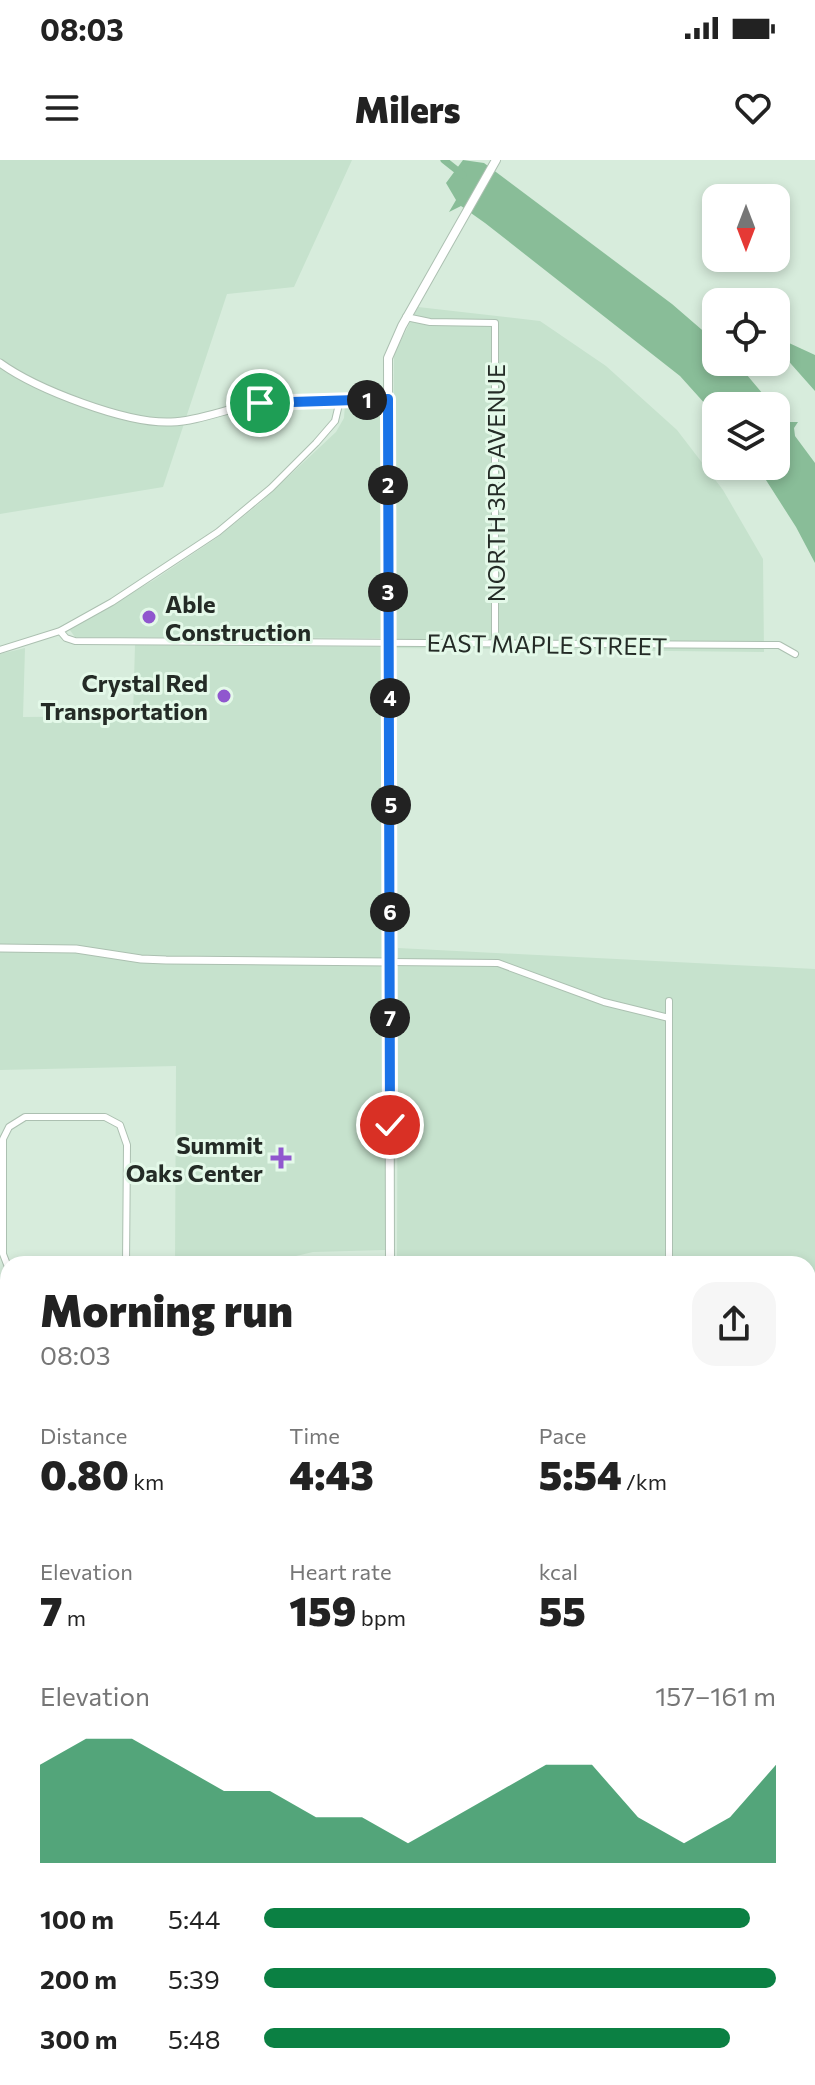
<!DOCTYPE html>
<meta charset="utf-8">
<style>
body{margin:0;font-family:Commissioner,sans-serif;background:#f6f6f6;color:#222;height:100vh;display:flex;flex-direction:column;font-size:30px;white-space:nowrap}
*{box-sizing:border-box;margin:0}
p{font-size:26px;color:#767676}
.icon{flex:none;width:44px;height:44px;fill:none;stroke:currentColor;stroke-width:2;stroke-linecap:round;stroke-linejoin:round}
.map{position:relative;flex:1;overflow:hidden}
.drawer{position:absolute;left:0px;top:1096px;width:816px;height:830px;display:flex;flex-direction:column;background:#fff;border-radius:24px 24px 0 0;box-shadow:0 4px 12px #0003}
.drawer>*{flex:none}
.needle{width:52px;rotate:180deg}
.tools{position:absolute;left:702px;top:24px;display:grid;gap:16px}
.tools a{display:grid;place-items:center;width:88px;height:88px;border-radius:16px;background:#fff;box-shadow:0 4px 12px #0003;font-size:40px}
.pin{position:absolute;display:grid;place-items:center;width:68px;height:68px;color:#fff;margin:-34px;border:4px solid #fff;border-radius:50%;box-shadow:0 2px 8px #0007}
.km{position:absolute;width:40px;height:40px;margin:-20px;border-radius:50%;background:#222;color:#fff;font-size:22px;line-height:40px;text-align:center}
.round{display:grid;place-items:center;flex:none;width:84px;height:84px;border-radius:24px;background:#f6f6f6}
.summary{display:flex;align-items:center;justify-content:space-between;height:136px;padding:0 40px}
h1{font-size:44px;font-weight:800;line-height:60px}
.figures{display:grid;grid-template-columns:repeat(3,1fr);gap:12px;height:136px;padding:8px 40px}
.figures div{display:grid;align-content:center}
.figures b{font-size:40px;font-weight:800}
.figures small{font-size:22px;font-weight:400}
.figures p{font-size:22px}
.chart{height:224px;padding:16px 40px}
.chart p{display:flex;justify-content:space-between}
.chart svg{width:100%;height:144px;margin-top:8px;fill:#0b8043;opacity:.7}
ul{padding:0 40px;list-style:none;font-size:26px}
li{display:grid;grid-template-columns:128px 96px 1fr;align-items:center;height:60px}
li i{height:20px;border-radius:10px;background:#0b8043}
.status{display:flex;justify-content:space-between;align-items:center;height:56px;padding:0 40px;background:#fff;direction:ltr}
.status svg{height:22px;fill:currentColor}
header{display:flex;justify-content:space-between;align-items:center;height:104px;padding:0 40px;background:#fff;font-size:36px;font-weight:800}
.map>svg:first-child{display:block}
.built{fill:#c6e2cd}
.green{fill:#abd1b5}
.water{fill:#89bd98}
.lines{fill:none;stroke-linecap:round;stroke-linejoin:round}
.canal{stroke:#89bd98;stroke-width:7}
.minor-casing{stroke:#acc0b1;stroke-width:8}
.tertiary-casing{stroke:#acc0b1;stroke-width:9}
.secondary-casing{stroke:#acc0b1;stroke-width:10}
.minor{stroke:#fff;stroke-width:6}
.tertiary{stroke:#fff;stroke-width:7}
.secondary{stroke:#fff;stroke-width:8}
.route-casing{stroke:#fff;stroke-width:16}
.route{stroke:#1a73e8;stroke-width:10}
.poi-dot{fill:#9057ce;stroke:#e4f9e9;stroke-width:3}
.labels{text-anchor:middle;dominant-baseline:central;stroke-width:6;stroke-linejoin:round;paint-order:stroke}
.street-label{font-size:24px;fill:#242b26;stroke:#e4f9e9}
.poi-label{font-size:24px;font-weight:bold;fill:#242b26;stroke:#e4f9e9;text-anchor:end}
</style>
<div class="status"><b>08:03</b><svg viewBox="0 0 49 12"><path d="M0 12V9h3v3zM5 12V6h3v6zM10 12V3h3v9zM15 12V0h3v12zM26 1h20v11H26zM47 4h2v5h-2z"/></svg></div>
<header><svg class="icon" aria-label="menu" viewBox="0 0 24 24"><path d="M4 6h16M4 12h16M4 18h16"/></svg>Milers<svg class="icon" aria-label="heart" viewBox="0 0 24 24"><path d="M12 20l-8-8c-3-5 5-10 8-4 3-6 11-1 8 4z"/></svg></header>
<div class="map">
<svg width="815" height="1925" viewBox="0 0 815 1925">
<rect width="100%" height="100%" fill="#d7ecdc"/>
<path class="built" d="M0,0H352L294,127L227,134L163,327L0,354Z
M418,147L540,161L606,206L677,270L723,330L763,399L764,492L393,488L394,194Z
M384,243L385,478L75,477L69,469L154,420L218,377L260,343L336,272L344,258L345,245Z
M135,485L385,487V1090L313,1092L279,1100L175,1104L176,906L0,910V494L25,488L23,557L133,556Z
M398,788L815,809V1925H396V1918H808V1104H397Z"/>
<path class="green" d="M0,1165H8V1341H0Z"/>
<path class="water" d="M463,0L484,3L672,144L716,182V202H736L773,246H716V256L680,216L485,63L461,46L449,52L456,40L446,23Z
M776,177L815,195V231L776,187Z
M776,250L789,262H798L794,268L795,276L815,303V403L796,367L757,306H776Z"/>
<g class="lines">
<path class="canal" d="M444,0L463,15"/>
<g class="minor-casing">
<path id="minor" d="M406,157L430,162L495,163V483
M60,471L66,478L75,481L779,485L795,494
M0,490L60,471L112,442L218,372L271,328L316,283L335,261L340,240
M390,802L498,803L604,842L669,858
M669,841V1104
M290,1104L313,1101H390
M8,1107L3,1094V979L9,967L25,957H105L120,965L127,985L126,1104
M95,1918V1925
M670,1918V1925
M237,1925V1918"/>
</g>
<g class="tertiary-casing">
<path id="tertiary" d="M0,203C36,229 126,264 171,262C201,261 230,247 260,243C302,238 345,240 388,239
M0,788L76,789L141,799L166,800L390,802
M0,1540H8"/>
</g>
<g class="secondary-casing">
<path id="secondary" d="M390,1104L388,198L402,166L496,0
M389,1918V1925"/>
</g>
<use href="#minor" class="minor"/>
<use href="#tertiary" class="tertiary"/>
<use href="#secondary" class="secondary"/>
</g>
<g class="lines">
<g class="route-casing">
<path id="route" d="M260,243L388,239L390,965"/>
</g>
<use href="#route" class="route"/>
</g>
<g class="poi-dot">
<circle cx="149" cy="457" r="8"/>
<circle cx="224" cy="536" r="8"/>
<path d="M277 986h8v8h8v8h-8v8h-8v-8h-8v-8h8z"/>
</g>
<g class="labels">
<g class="street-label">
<text transform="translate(495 323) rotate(-90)">NORTH 3RD AVENUE</text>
<text transform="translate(547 484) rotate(1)">EAST MAPLE STREET</text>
</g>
<g class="poi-label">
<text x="165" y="443" text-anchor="start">Able<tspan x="165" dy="28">Construction</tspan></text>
<text x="208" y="522">Crystal Red<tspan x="208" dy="28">Transportation</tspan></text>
<text x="263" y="984">Summit<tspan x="263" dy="28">Oaks Center</tspan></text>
</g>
</g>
</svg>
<div class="tools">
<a><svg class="needle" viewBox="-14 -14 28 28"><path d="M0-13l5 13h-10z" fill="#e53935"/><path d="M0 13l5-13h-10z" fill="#767676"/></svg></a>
<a><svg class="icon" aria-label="locate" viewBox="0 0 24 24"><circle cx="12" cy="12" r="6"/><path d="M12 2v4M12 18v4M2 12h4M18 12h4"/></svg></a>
<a><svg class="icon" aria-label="layers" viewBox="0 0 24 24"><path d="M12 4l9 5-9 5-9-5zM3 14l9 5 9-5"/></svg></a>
</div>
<div class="pin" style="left:260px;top:243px;background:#1e9e55"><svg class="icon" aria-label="arrive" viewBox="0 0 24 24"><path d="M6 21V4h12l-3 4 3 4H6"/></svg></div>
<div class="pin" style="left:390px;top:965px;background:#d93025"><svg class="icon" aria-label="check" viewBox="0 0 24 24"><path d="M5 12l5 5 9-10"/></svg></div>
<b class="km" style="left:367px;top:240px">1</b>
<b class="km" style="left:388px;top:325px">2</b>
<b class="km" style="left:388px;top:432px">3</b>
<b class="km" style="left:390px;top:538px">4</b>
<b class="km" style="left:391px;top:645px">5</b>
<b class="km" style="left:390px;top:752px">6</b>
<b class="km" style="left:390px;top:858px">7</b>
<section class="drawer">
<div class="summary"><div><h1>Morning run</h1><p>08:03</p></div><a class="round"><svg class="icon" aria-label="share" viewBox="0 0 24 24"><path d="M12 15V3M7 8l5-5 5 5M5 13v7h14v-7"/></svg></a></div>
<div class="figures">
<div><p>Distance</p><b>0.80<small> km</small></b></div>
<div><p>Time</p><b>4:43</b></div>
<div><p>Pace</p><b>5:54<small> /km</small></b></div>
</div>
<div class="figures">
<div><p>Elevation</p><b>7<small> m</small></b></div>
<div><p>Heart rate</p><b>159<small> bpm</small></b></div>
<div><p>kcal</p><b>55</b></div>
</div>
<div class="chart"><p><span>Elevation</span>157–161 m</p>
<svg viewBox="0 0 160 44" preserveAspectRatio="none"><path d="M0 44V14L10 6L20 6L30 14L40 22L50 22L60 30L70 30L80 38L90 30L100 22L110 14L120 14L130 30L140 38L150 30L160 14V44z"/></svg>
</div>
<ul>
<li><b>100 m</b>5:44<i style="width:95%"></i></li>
<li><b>200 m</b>5:39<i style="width:100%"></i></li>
<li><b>300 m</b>5:48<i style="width:91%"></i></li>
</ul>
</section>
</div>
